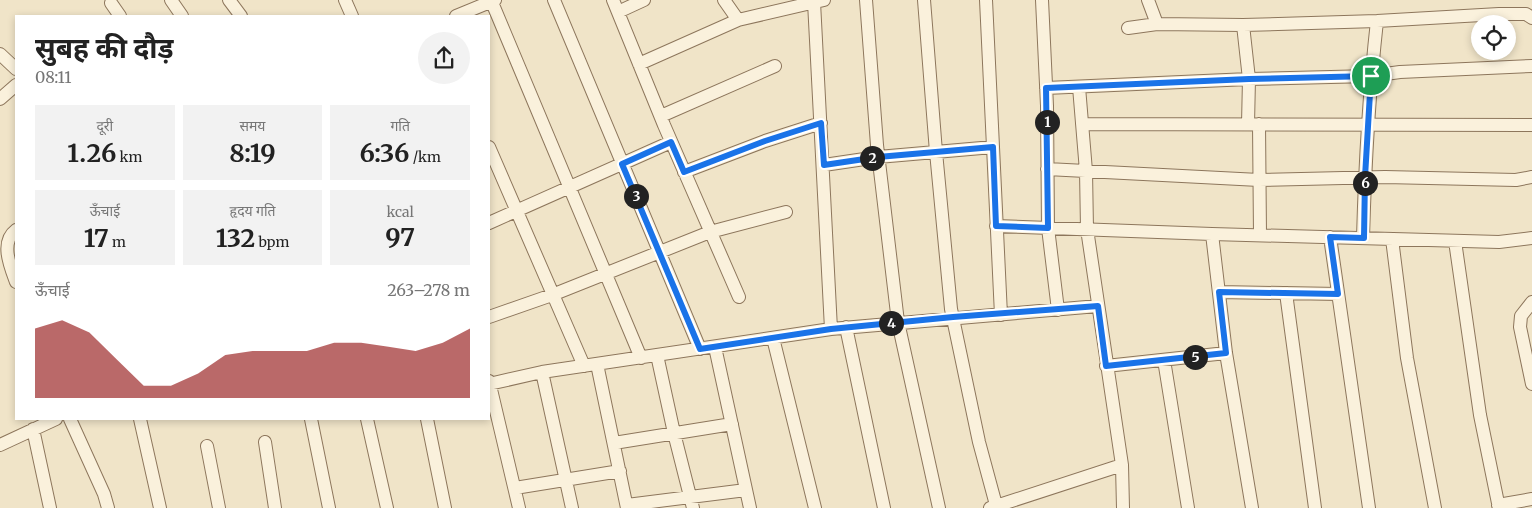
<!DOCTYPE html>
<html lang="hi">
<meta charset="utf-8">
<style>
body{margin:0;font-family:Merriweather,"Noto Sans Devanagari",serif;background:#f2f2f2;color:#222;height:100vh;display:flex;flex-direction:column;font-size:19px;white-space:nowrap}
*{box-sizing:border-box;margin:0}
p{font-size:16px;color:#767676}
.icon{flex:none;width:28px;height:28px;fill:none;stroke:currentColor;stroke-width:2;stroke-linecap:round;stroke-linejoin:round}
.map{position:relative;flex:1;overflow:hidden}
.side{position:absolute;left:15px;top:15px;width:475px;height:405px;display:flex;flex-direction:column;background:#fff;border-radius:0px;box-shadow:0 2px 8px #0003}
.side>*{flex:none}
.controls{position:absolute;left:1471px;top:15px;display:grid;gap:10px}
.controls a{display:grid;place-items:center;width:45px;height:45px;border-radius:50%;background:#fff;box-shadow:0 2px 8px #0003;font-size:25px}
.pin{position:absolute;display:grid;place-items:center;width:42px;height:42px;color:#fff;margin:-21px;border:2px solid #fff;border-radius:50%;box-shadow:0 1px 5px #0007}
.km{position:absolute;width:25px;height:25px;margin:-12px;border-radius:50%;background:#222;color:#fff;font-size:14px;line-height:25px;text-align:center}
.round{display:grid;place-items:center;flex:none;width:52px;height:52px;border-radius:26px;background:#f2f2f2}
.head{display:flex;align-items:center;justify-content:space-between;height:85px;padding:0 20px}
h1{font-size:28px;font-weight:700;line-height:38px}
.stats{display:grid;grid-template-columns:repeat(3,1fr);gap:8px;height:85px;padding:5px 20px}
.stats div{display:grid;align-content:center;border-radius:0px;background:#f2f2f2;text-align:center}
.stats b{font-size:25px;font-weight:700}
.stats small{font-size:14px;font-weight:400}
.stats p{font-size:14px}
.chart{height:140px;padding:10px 20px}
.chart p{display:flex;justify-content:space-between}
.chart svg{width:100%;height:90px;margin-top:5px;fill:#9e2a2b;opacity:.7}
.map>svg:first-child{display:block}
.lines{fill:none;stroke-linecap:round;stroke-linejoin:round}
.minor-casing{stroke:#8d765c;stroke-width:14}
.minor{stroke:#faf1dc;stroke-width:12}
.route-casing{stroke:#fff;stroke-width:10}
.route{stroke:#1a73e8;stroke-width:6}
</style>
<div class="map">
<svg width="1532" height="508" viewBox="0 0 1532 508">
<rect width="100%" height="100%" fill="#f0e4c8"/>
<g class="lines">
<g class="minor-casing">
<path id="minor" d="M171,0L182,16
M229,0L241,16
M345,0L352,16
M491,0L641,358
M554,0L700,349
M613,0L664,125L739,297
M724,0L738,20
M866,0L877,145L898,322L939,508
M924,0L936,152L951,309L979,442L996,505
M986,0L1001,315
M1042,0L1047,106L1048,228L1058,310
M1148,0L1157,24
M814,2L831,329
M111,3L120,16
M618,12L644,0
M456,16L495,0
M1243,25L1249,79L1248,124
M1128,28L1157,24L1243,25L1377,21L1499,14H1526L1532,18
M0,54L16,69
M639,64L738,20L824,0
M1079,87L1086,171L1087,229L1122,465L1123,508
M1046,88L1249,79L1371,76L1400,72L1532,66
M0,99L16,85
M661,116L775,66
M1082,124L1532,125
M1259,124L1260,235
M489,147L584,366
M824,165L878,157L993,147
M1047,169L1259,180L1385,177L1516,180L1532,177
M684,172L765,141L821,123
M489,223L671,142
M996,226L1212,234L1499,242L1532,238
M16,230C0,242 10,266 16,282
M1212,234L1226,353L1252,508
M1330,237L1369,508
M1363,238C1365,165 1369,93 1377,21
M1392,239L1407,358L1435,508
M1455,241L1480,415L1499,508
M1219,292L1338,294
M1286,293L1315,508
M1532,302L1521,316L1520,327L1532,384
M489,317L552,295L710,232L786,212
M846,327L884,508
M773,338L815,508
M715,347L750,508
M657,355L674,433L693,508
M1164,360L1188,508
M597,364L627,508
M1106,366L1226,353
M542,372L572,508
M489,381L519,508
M489,384L542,372L831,329L1098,306
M70,419L104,494L108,508
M140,419L160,508
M311,419L329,508
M367,419L387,508
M427,419L445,508
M33,429L50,508
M265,442L275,508
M614,443L732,424
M0,445L56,419
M207,446L219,508
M515,488L620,471
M627,505L746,490
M1498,505L1532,499
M990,508L1122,465"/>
</g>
<use href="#minor" class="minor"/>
</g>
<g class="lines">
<g class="route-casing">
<path id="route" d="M1371,76L1365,177L1364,238L1330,237L1338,294L1219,292L1226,353L1106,366L1098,306L953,317L831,329L700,349L622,164L671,142L684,172L765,141L821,123L824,165L878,157L993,147L996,226L1048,228L1046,88L1249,79Z"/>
</g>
<use href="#route" class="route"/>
</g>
</svg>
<div class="controls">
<a><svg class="icon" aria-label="locate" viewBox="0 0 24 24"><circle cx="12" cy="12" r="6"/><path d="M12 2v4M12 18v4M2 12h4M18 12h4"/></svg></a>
</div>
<div class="pin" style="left:1371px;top:76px;background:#1e9e55"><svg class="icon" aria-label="arrive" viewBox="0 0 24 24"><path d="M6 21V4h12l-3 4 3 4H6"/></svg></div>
<b class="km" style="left:1047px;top:122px">1</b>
<b class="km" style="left:872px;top:158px">2</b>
<b class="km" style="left:636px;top:196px">3</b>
<b class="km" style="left:891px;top:323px">4</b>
<b class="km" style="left:1195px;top:357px">5</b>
<b class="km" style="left:1365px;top:183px">6</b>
<section class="side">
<div class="head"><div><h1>सुबह की दौड़</h1><p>08:11</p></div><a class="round"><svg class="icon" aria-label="share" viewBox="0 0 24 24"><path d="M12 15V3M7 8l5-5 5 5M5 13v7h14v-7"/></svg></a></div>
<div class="stats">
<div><p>दूरी</p><b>1.26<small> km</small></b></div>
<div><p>समय</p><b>8:19</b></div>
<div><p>गति</p><b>6:36<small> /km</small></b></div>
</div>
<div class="stats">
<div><p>ऊँचाई</p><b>17<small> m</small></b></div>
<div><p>हृदय गति</p><b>132<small> bpm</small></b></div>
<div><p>kcal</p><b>97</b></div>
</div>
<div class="chart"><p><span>ऊँचाई</span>263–278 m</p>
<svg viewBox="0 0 160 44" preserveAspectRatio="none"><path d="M0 44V10L10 6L20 12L30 25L40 38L50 38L60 32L70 23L80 21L90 21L100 21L110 17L120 17L130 19L140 21L150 17L160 10V44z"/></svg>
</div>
</section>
</div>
